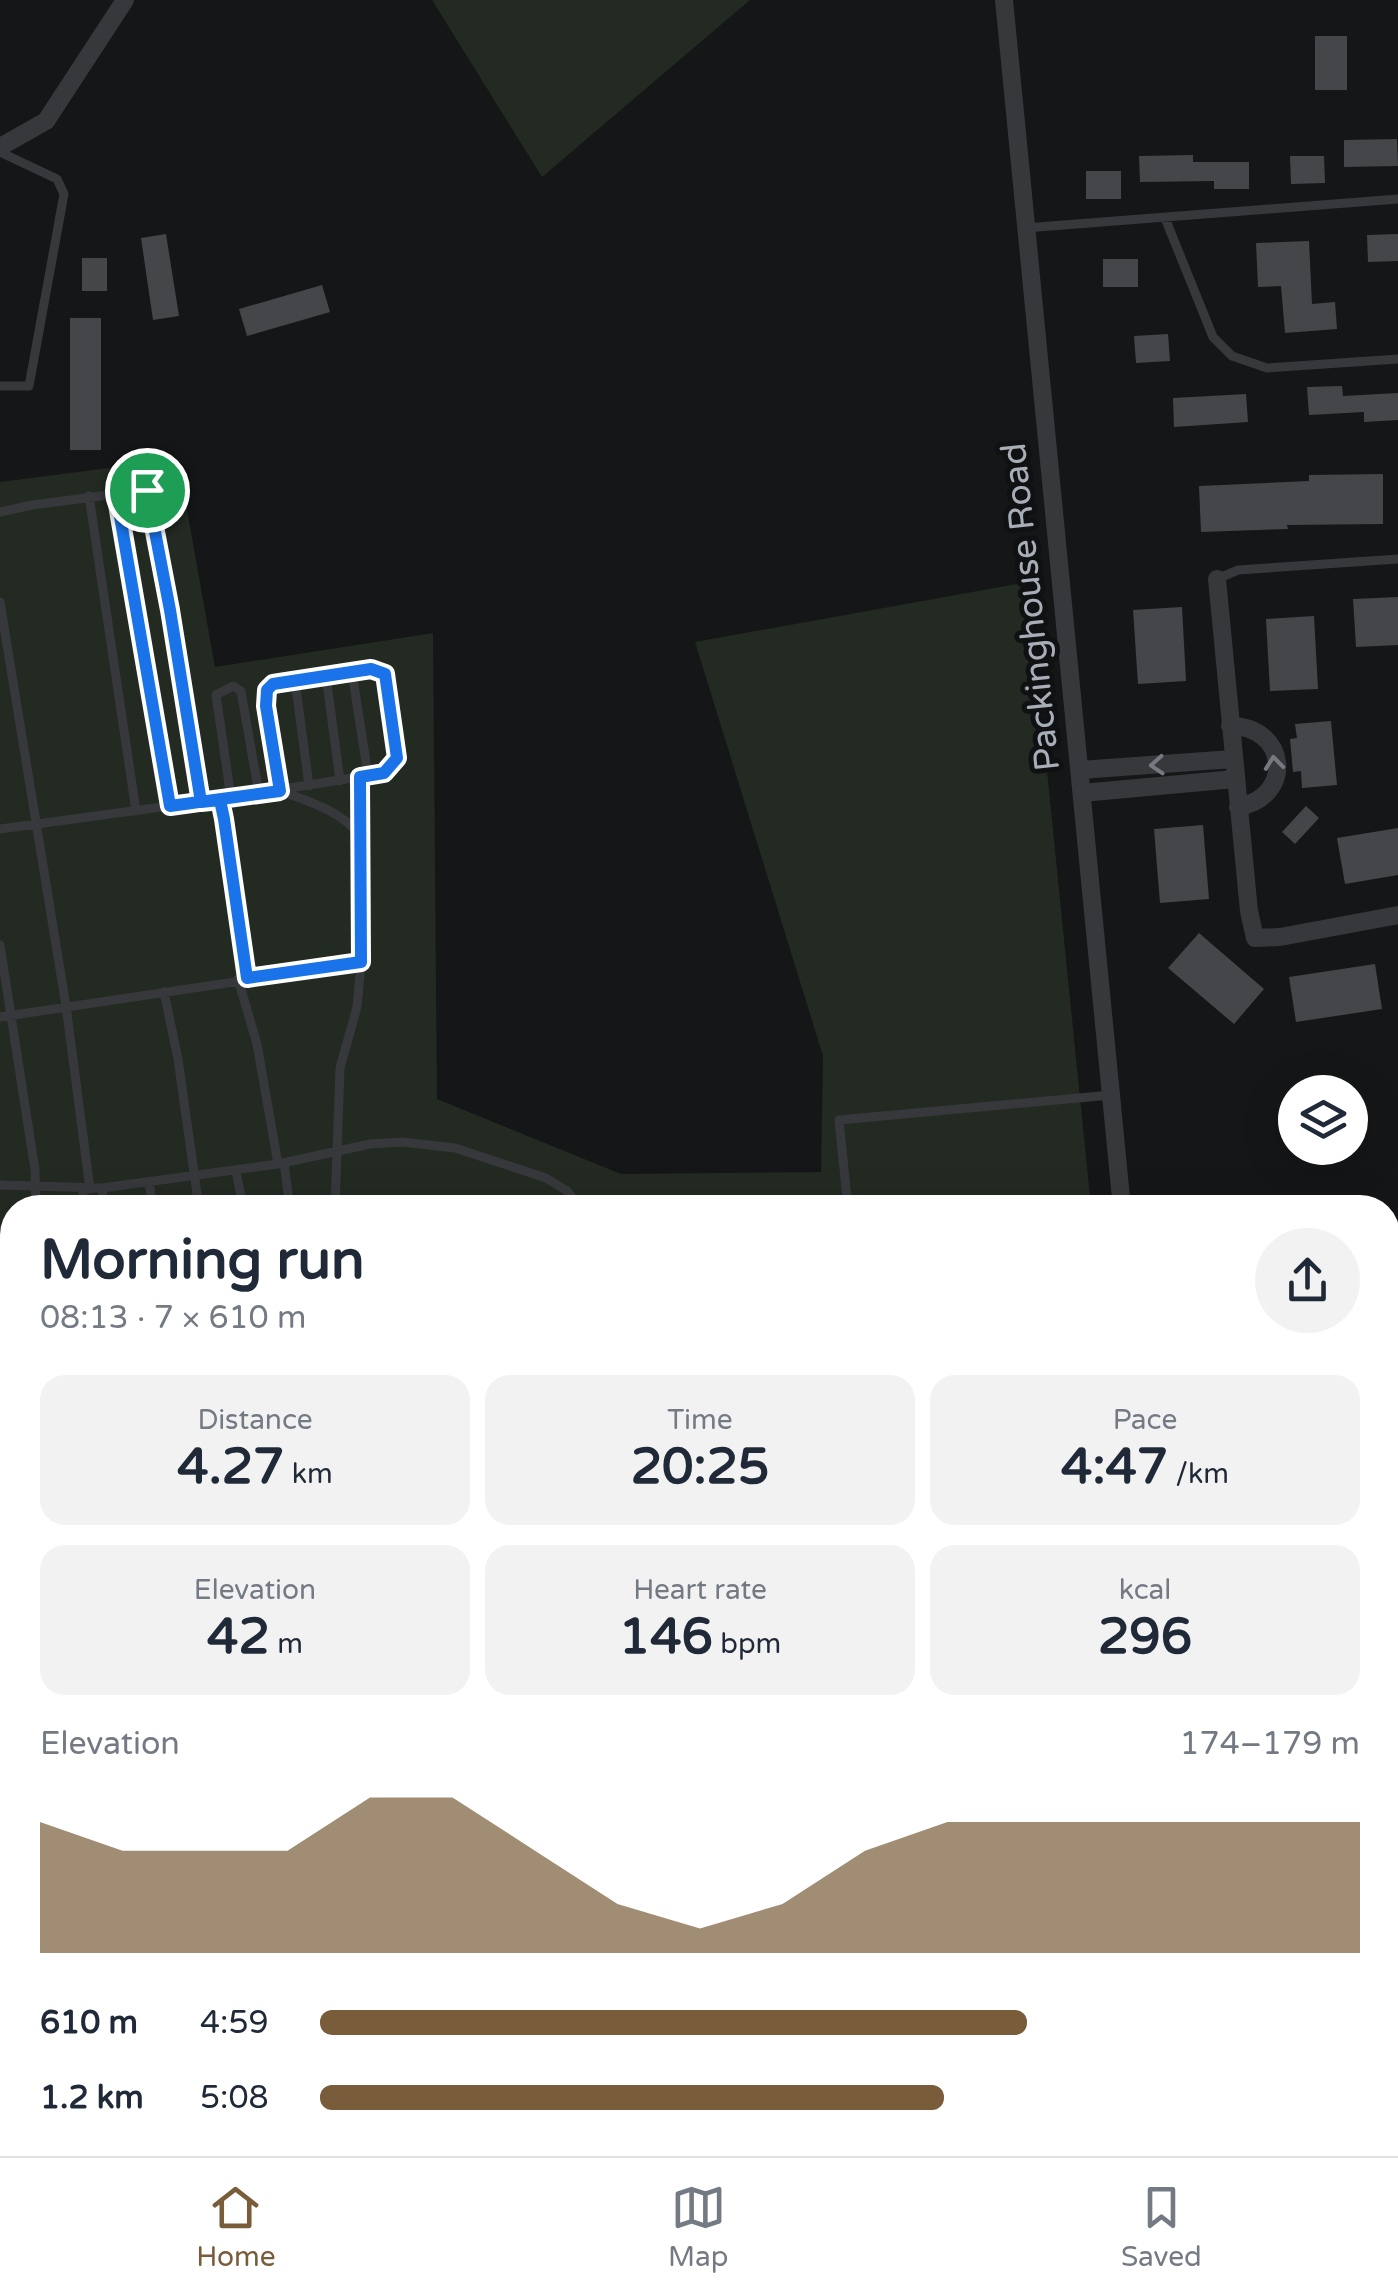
<!DOCTYPE html>
<meta charset="utf-8">
<style>
body{margin:0;font-family:"Varela Round",sans-serif;background:#f2f2f3;color:#1f2937;height:100vh;display:flex;flex-direction:column;font-size:38px;white-space:nowrap}
*{box-sizing:border-box;margin:0}
p{font-size:32px;color:#747a83}
.icon{flex:none;width:55px;height:55px;fill:none;stroke:currentColor;stroke-width:2;stroke-linecap:round;stroke-linejoin:round}
.map{position:relative;flex:1;overflow:hidden}
.sheet{position:absolute;left:0px;top:1195px;width:1400px;height:962px;display:flex;flex-direction:column;background:#fff;border-radius:40px 40px 0 0;box-shadow:0 10px 40px #0002}
.sheet>*{flex:none}
.controls{position:absolute;left:1278px;top:1075px;display:grid;gap:20px}
.controls a{display:grid;place-items:center;width:90px;height:90px;border-radius:50%;background:#fff;box-shadow:0 10px 40px #0002;font-size:50px}
.pin{position:absolute;display:grid;place-items:center;width:85px;height:85px;color:#fff;margin:-42px;border:5px solid #fff;border-radius:50%;box-shadow:0 2px 10px #0007}
.round{display:grid;place-items:center;flex:none;width:105px;height:105px;border-radius:52px;background:#f2f2f3}
.headline{display:flex;align-items:center;justify-content:space-between;height:170px;padding:0 40px}
h1{font-size:55px;font-weight:700;line-height:75px}
.stats{display:grid;grid-template-columns:repeat(3,1fr);gap:15px;height:170px;padding:10px 40px}
.stats div{display:grid;align-content:center;border-radius:25px;background:#f2f2f3;text-align:center}
.stats b{font-size:50px;font-weight:700}
.stats small{font-size:28px;font-weight:400}
.stats p{font-size:28px}
.chart{height:280px;padding:20px 40px}
.chart p{display:flex;justify-content:space-between}
.chart svg{width:100%;height:180px;margin-top:10px;fill:#795d3a;opacity:.7}
ul{padding:0 40px;list-style:none;font-size:32px}
li{display:grid;grid-template-columns:160px 120px 1fr;align-items:center;height:75px}
li i{height:25px;border-radius:12px;background:#795d3a}
.menu{display:flex;justify-content:space-around;align-items:center;height:140px;border-top:2px solid #e0e1e3;background:#fff;font-size:28px;color:#747a83}
.menu a{display:grid;justify-items:center;gap:5px}
.menu .current{color:#795d3a}
.map>svg:first-child{display:block}
.green{fill:#222a22}
.building{fill:#45464a}
.lines{fill:none;stroke-linecap:round;stroke-linejoin:round}
.lane{stroke:#37383c;stroke-width:9}
.street{stroke:#37383c;stroke-width:18}
.secondary{stroke:#45474c;stroke-width:25}
.oneway{stroke:#757980}
.route-casing{stroke:#fff;stroke-width:20}
.route{stroke:#1a73e8;stroke-width:12}
.labels{text-anchor:middle;dominant-baseline:central;stroke-width:10;stroke-linejoin:round;paint-order:stroke}
.street-label{font-size:35px;fill:#a8aeb7;stroke:#101112}
</style>
<div class="map">
<svg width="1398" height="2156" viewBox="0 0 1398 2156">
<rect width="100%" height="100%" fill="#151617"/>
<path class="green" d="M432,0H750L542,177Z
M178,459L215,667L433,633L437,1099L621,1174L821,1172L823,1056L695,642L1028,582L1091,1207L12,1208V1577H0V482Z"/>
<path class="building" d="M1315,36H1347V90H1315Z
M1397,139L1398,166L1344,167V140Z
M1193,155V162H1249V189H1214V181L1140,182L1139,156Z
M1290,156H1324L1325,183L1291,184Z
M1086,171H1121V199H1086Z
M166,234L179,316L153,320L141,238Z
M1398,234V261L1368,262L1367,235Z
M1309,241L1312,304L1335,302L1337,329L1285,333L1281,286L1258,287L1256,243Z
M82,258H107V291H82Z
M1103,259H1138V287H1103Z
M322,285L330,312L247,336L239,309Z
M70,318H101V450H70Z
M1168,334L1170,361L1136,363L1134,336Z
M1342,386L1343,396L1398,393V420L1364,422V412L1309,415L1307,387Z
M1246,394L1248,422L1174,427L1173,398Z
M1383,474V524L1287,525L1288,529L1201,532L1199,486L1309,481V475Z
M1398,597V645L1356,647L1353,599Z
M1182,607L1186,681L1138,684L1133,610Z
M1314,616L1318,689L1270,691L1266,619Z
M1331,721L1337,785L1302,788L1301,771L1293,772L1290,739L1297,738L1295,724Z
M1306,806L1319,818L1295,844L1282,832Z
M1203,825L1209,899L1160,903L1154,829Z
M1398,828V875L1345,884L1337,838Z
M1199,933L1264,989L1234,1024L1168,968Z
M1375,964L1382,1009L1296,1022L1289,977Z"/>
<g class="lines">
<path class="lane" d="M0,152L57,179L64,194L29,386H0
M1165,218L1213,337L1232,356L1267,368L1398,359
M1025,228L1398,199
M117,493L170,806
M89,496L136,811
M0,512L32,505L147,490L201,802
M1217,579L1238,570L1398,559
M0,602L66,1006L90,1189
M352,672L368,775
M326,676L340,781
M295,680L309,786
M231,798L216,695L233,686L241,691L259,794
M220,799L384,773L397,758L385,674L371,669L273,684L267,689L266,706L280,791C309,801 344,812 362,838
M0,829L220,799L247,978
M0,945L35,1170L36,1208
M238,979L257,1044L278,1164
M164,992L178,1059L199,1208
M0,1017L361,963
M284,1163L290,1208
M236,1170L243,1208
M149,1182L153,1208
M0,1185L102,1188L278,1164L370,1144L402,1142L455,1148L546,1178L567,1191L581,1208
M102,1188L104,1208
M83,1189V1208
M335,1208L340,1068L357,1007L361,963L360,777
M848,1208L839,1120L1111,1095
M0,1385H12
M1388,1440L1398,1438
M1388,1499L1398,1496
M0,1563H12"/>
<path class="street" d="M1004,0L1122,1208
M0,147L46,121L125,0
M1217,579L1249,911L1255,938L1280,937L1398,915
M1230,726C1288,726 1295,797 1238,807
M1080,770L1233,759
M1082,793L1235,779
M1388,1924H1398
M589,2145L590,2156
M920,2145L921,2156
M108,2156L122,2145
M1221,2156V2145"/>
<path class="secondary" d="M1388,1592L1398,1590
M0,1759L12,1758"/>
</g>
<defs><path id="oneway-chevron" d="M-2-3.5L2.5 0L-2 3.5" fill="none" stroke-width="1.6" stroke-linecap="round" stroke-linejoin="round" transform="scale(2.5)"/></defs>
<g class="oneway">
<use href="#oneway-chevron" transform="translate(1274 763) rotate(-96)"/>
<use href="#oneway-chevron" transform="translate(1157 765) rotate(176)"/>
</g>
<g class="lines">
<g class="route-casing">
<path id="route" d="M147,490L170,610L201,802L220,800L224,819L247,978L361,962L360,777L384,773L397,758L385,674L371,669L273,684L267,690L266,706L280,791L170,806L116,493L147,490"/>
</g>
<use href="#route" class="route"/>
</g>
<g class="labels">
<g class="street-label">
<text transform="translate(1031 607) rotate(-96)">Packinghouse Road</text>
</g>
</g>
</svg>
<div class="controls">
<a><svg class="icon" aria-label="layers" viewBox="0 0 24 24"><path d="M12 4l9 5-9 5-9-5zM3 14l9 5 9-5"/></svg></a>
</div>
<div class="pin" style="left:147px;top:490px;background:#1e9e55"><svg class="icon" aria-label="arrive" viewBox="0 0 24 24"><path d="M6 21V4h12l-3 4 3 4H6"/></svg></div>
<section class="sheet">
<div class="headline"><div><h1>Morning run</h1><p>08:13 · 7 × 610 m</p></div><a class="round"><svg class="icon" aria-label="share" viewBox="0 0 24 24"><path d="M12 15V3M7 8l5-5 5 5M5 13v7h14v-7"/></svg></a></div>
<div class="stats">
<div><p>Distance</p><b>4.27<small> km</small></b></div>
<div><p>Time</p><b>20:25</b></div>
<div><p>Pace</p><b>4:47<small> /km</small></b></div>
</div>
<div class="stats">
<div><p>Elevation</p><b>42<small> m</small></b></div>
<div><p>Heart rate</p><b>146<small> bpm</small></b></div>
<div><p>kcal</p><b>296</b></div>
</div>
<div class="chart"><p><span>Elevation</span>174–179 m</p>
<svg viewBox="0 0 160 44" preserveAspectRatio="none"><path d="M0 44V12L10 19L20 19L30 19L40 6L50 6L60 19L70 32L80 38L90 32L100 19L110 12L120 12L130 12L140 12L150 12L160 12V44z"/></svg>
</div>
<ul>
<li><b>610 m</b>4:59<i style="width:68%"></i></li>
<li><b>1.2 km</b>5:08<i style="width:60%"></i></li>
</ul>
</section>
</div>
<nav class="menu">
<a class="current"><svg class="icon" aria-label="home" viewBox="0 0 24 24"><path d="M3 11l9-7 9 7M6 9v11h12V9"/></svg>Home</a>
<a><svg class="icon" aria-label="map" viewBox="0 0 24 24"><path d="M3 6l6-2 6 2 6-2v14l-6 2-6-2-6 2zM9 4v14M15 6v14"/></svg>Map</a>
<a><svg class="icon" aria-label="saved" viewBox="0 0 24 24"><path d="M7 4h10v16l-5-4-5 4z"/></svg>Saved</a>
</nav>
